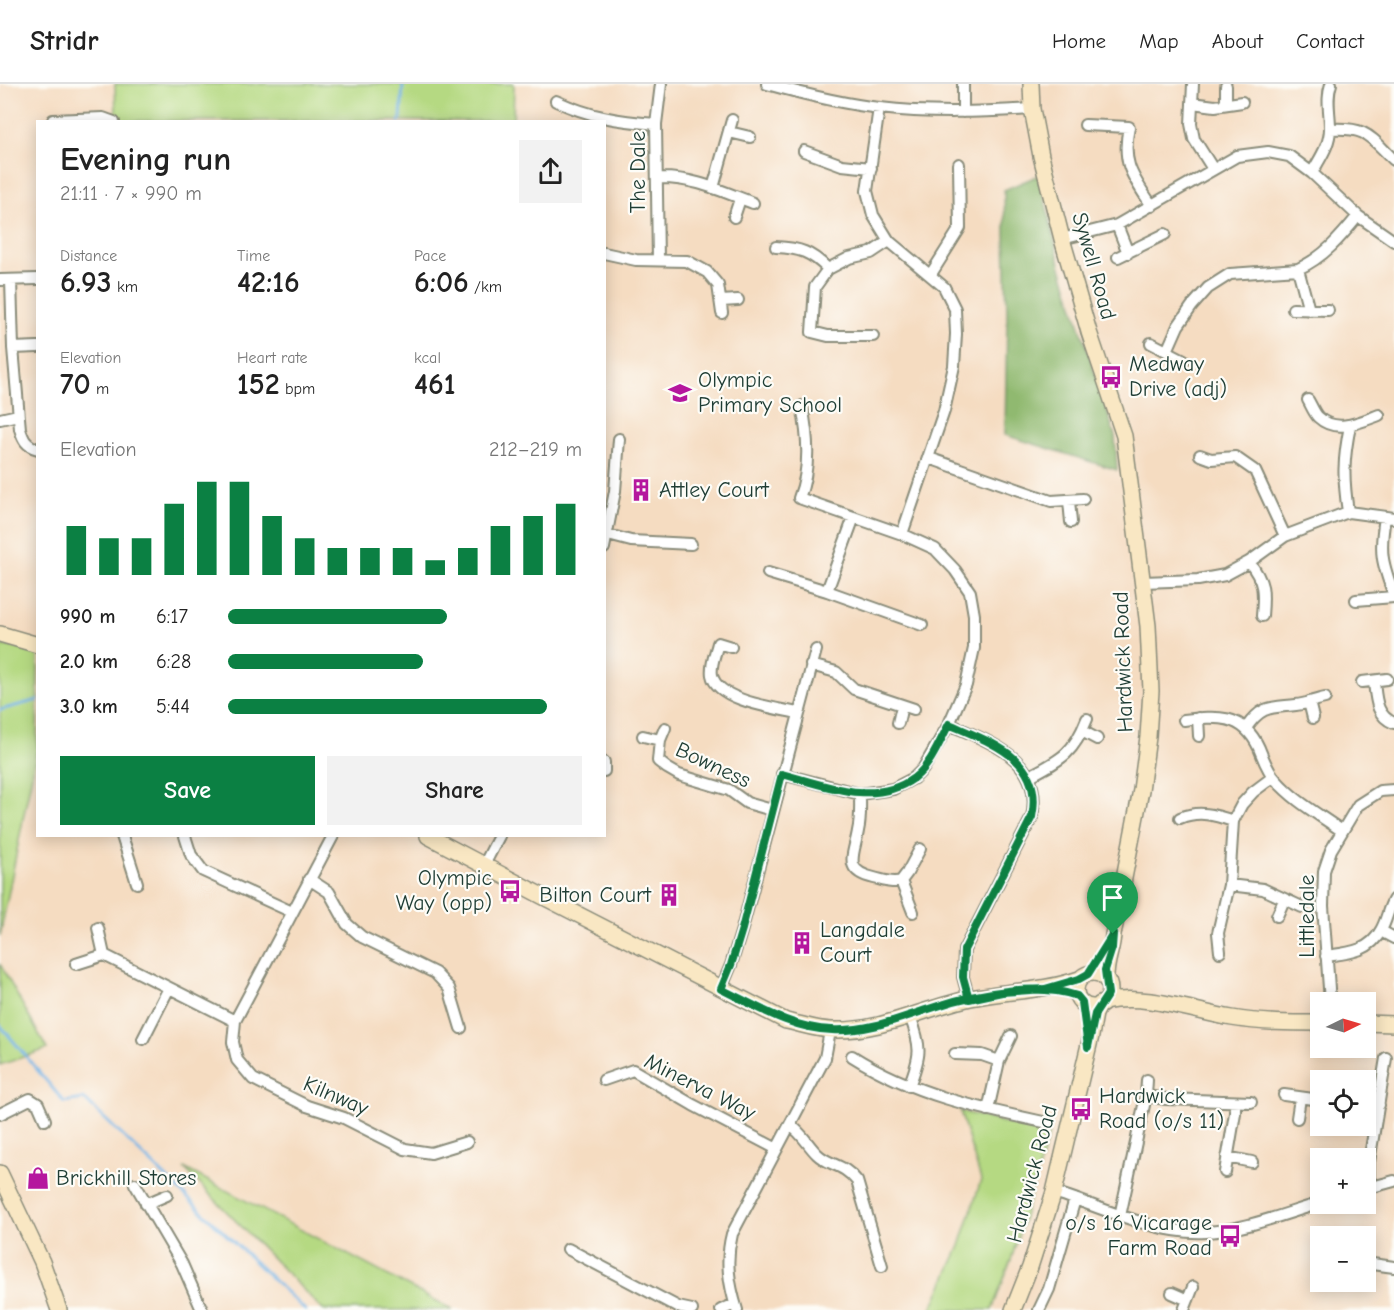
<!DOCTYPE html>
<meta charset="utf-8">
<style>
body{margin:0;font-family:"Comic Neue",sans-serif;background:#f2f2f2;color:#222;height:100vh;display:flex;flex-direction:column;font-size:22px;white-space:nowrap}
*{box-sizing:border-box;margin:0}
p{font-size:20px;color:#767676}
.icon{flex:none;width:33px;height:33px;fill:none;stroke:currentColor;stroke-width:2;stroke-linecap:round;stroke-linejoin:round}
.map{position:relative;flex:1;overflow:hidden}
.drawer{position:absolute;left:36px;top:36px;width:570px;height:717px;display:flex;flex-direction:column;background:#fff;border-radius:0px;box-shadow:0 3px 15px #0003}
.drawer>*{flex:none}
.needle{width:39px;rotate:85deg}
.fabs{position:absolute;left:1310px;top:908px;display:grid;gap:12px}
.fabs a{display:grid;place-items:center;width:66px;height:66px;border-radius:0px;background:#fff;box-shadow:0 3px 15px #0003;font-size:30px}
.pin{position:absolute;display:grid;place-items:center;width:51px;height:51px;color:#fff;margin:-62px -26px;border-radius:50% 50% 50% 0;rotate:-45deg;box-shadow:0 0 6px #0007}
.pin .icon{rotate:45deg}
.round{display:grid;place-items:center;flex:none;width:63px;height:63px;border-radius:0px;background:#f2f2f2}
.summary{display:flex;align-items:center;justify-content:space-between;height:102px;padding:0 24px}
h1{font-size:33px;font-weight:600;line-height:45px}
.stats{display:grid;grid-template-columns:repeat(3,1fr);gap:9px;height:102px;padding:6px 24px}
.stats div{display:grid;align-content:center}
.stats b{font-size:30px;font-weight:600}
.stats small{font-size:16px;font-weight:400}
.stats p{font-size:16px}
.chart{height:168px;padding:12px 24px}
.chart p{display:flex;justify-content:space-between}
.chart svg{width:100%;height:108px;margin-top:6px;stroke:#0b8043;stroke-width:6}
.button{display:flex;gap:12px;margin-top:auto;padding:12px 24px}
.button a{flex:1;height:69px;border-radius:0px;background:#0b8043;color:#fff;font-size:24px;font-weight:600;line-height:69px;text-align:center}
.button a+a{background:#f2f2f2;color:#222}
ul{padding:0 24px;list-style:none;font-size:20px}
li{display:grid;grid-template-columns:96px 72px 1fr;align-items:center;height:45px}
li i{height:15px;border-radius:8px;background:#0b8043}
header{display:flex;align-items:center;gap:36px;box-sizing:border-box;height:84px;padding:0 30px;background:#fff;border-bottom:2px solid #e0e0e0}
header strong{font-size:28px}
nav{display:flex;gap:33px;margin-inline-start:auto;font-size:21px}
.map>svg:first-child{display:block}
.green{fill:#b5d982;stroke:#6a8b5b;stroke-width:1.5}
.forest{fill:#90b970;stroke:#587b52;stroke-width:1.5}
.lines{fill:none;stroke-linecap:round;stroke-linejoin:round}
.stream{stroke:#6fb1e4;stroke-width:3}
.street-casing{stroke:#8a8c7a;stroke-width:14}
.secondary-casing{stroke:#8a8c7a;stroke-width:18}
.street{stroke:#fff;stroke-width:10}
.secondary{stroke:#f9e7c3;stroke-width:15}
.route-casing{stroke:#fff;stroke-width:12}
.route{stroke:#0b8043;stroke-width:8}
.labels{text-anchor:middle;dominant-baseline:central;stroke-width:4.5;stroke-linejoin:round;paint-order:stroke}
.street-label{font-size:22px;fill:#1f3d34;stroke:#fdfcf7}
.poi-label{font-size:22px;fill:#1f3d34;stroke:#fdfcf7;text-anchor:start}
</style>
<header>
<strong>Stridr</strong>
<nav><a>Home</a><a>Map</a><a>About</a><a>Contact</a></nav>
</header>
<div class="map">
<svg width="1394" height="1226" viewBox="0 0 1394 1226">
<rect width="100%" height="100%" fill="#fdfcf7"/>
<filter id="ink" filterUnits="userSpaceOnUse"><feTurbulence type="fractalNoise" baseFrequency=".0167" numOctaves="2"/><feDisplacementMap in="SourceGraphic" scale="12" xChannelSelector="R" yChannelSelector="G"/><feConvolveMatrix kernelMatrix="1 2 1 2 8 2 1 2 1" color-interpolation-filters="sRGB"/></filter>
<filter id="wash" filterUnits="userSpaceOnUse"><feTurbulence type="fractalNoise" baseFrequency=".008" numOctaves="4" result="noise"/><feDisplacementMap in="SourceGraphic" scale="24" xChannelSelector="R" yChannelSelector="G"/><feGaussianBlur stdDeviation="1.35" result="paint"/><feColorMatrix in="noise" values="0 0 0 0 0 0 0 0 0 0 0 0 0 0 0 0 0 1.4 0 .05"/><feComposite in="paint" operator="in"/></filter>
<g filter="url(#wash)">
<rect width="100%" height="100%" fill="#f5dcc1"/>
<path class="green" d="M115,0H514L513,37H120L116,30Z
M0,561L38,567L37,665L0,852Z
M0,880L47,965L0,981Z
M960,1027L1049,1050L1011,1176L992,1226H931L960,1162L981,1096Z
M184,1084L453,1226H323Z"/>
<path class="forest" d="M1039,91L1060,180L1115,352L1117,386L1005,351L1007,231L1004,106Z"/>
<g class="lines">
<path class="stream" d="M399,38L401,34L403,0
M0,626L38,616
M0,941L64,1018L84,1015L305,1226"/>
</g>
</g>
<g filter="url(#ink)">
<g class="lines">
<g class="street-casing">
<path id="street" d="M767,0C803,10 842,20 880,24C930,30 982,28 1032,25
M963,0V28
M1193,0L1191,40L1194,55L1213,85
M1226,2V20
M556,17C591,33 618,37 656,40
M1192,19L1215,22L1242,18
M53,36L103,34L114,38
M1085,41L1129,43C1121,80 1133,93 1152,122
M1330,45C1367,43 1369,52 1394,76
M729,48L750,53
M804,67L842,81L871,84
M1312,89C1320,74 1330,61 1330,44C1330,28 1326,15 1331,0
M657,94C693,93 719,106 753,119
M713,104L732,36
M734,133L740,115
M1117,141L1128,169
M1062,155L1117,141L1237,72L1268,68L1289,72L1312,89L1358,132L1394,157
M776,163C800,164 811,168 828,185
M604,169L636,176L687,177L707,188L718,201L722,229
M1118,173L1165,150
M658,176L656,40L661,0
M1298,185L1309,226
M931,190L960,144L959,80
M0,196L38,195
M11,196L13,264L20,345C23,355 26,362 38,365
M721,217L738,216
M1293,225L1328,226
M873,252H828L812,248L815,203L828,185L849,174L871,169L889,157
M1151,259L1184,276
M13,264L38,263
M1167,267L1178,242L1192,222L1208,204L1230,190L1298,185C1324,173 1340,154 1358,132
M1308,316C1311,321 1314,329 1318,333C1336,350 1360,338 1379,331
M802,322C808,352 811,384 799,414L902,450
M0,335L18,331
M1200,371L1211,375L1235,373L1255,387L1285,452
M929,374L1051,417L1083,415
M1069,417L1071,438
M1348,428C1343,394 1343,376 1350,342
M1385,434C1379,468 1382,479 1394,511
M608,451L631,457L691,460
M604,464L615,407L619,355
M1249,478C1265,498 1264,508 1262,532
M768,489L827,507L854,433
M1143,498L1198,496L1225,491L1249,478L1285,452L1348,428L1394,434
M827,507L922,541
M1356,516L1394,513
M731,563L718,559C716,568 710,581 712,591C717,617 776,624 798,629
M811,581L836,588L854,605L914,625
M1362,598L1387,595
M1374,598C1376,615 1376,632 1394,639
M1309,618L1313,634
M1198,634L1199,652
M1184,636C1216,632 1243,629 1259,664C1263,674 1268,688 1276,696C1294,717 1320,731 1342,747
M898,639L902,622
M949,640C991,659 1044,675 1032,733L964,866L963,893L969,915
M665,644L660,656L658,677L667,684L679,691L729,706L747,719L772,726
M1246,644C1262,621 1270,624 1296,621C1306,620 1315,616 1325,614
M1082,647L1097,655
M643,652L660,656
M604,678V687
M782,690L860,710L893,705L914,694L923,685L949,640L966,601L974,564V531L970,508L955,486L935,465L902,450L944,327L954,282L956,250L955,225L944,203L889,157L873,131L867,107L879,24
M1028,693C1060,676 1073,671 1087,635
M860,710C860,722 861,735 858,747C854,771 842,787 874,794C883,796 892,800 901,797L907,789L920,765
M1180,734C1199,726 1215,731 1233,737
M122,752L137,799
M185,752L191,771L203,787L292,828
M333,752L235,937L233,958L237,976L253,995L307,1022L344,1034L405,1065L431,1069L467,1058
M484,781L499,752
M309,795L329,808L347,840L362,853L435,889L449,904L461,944
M901,797L913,828
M1229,801L1263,805L1302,823
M1277,832L1284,816
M98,844L104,871L235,937
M1381,847L1394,854
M1220,868L1218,849L1229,801L1233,737L1242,720L1253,708L1273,693
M1326,872C1348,869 1370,868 1381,846C1387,836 1388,824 1394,815
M76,880L104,871
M721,905L731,881L742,845L816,566
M1330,918L1323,822L1324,787L1331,766L1358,721L1380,707L1394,706
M143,955L169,904
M955,970L982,971L999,977
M852,972C914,1011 977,1024 1048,1039
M604,996L633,986L693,1021L777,1065
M909,1002C921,971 922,964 910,932
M1284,1011L1320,1016
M1146,1012L1166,1015L1251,1018
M1365,1018L1379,1021
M988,1026L999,977L1011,952
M0,1030L30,1015L38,1020L45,1036
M1297,1034L1300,1014
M790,1041C802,1049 807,1060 817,1070C829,1082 843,1079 857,1097L882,1182
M1227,1073L1252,1078
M1225,1088L1235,1029V1019
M135,1100L182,1180L202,1226
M1372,1102L1369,1094V1078L1386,974
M1365,1105L1394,1097
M1054,1108C1099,1122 1157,1151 1205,1148C1245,1146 1283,1130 1321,1119
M146,1120L167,1111
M1120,1132L1146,1012L1147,996
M568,1165L678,1223L692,1226
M1365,1179L1394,1183
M1172,1209L1188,1216
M721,1226L735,1220
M737,1226C729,1200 725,1177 732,1150L825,974L830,947
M1039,1226L1049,1205L1075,1115
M1184,1226L1193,1203"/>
</g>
<g class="secondary-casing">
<path id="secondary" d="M1031,0L1032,25L1041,72L1062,155L1089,248L1124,352L1148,542L1151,607L1148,653L1141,706L1113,851C1112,866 1105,880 1106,896
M0,550L38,561
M428,752L542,812L786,937C801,940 817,946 832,946C880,948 924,924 971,914C1007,907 1044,907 1079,895
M1076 906a17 17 0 1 1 34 0a17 17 0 1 1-34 0Z
M1104,918C1146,909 1191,927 1232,934C1261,939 1291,939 1320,939
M1365,939L1394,940
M0,1089L42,1178L59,1226
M1013,1226L1030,1183L1054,1108L1091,952L1095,930L1100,920"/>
</g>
<use href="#street" class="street"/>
<use href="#secondary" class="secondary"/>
</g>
</g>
<g class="lines" filter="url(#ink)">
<g class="route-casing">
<path id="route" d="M1113,850L1088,890L1079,895L1045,905L1002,908L969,915L963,893L964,866L1032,733C1044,675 992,659 949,640C940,657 931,681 914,694C874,723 824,701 782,690L742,845L731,881L721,905C756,922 792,945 832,946C869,948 903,933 938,922C977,909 1038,898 1077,912L1082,918L1088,963L1095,930L1108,910L1105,886L1112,864L1113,850"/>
</g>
<use href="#route" class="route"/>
</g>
<defs>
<g id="bus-bare" transform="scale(1.8)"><path d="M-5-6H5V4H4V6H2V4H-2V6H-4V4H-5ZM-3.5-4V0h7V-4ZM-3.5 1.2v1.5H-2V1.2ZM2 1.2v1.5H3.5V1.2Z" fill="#b5179e" stroke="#fdfcf7" stroke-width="2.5" paint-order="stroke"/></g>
<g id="school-bare" transform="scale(1.8)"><path d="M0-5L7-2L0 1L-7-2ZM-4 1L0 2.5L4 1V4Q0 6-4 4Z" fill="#b5179e" stroke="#fdfcf7" stroke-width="2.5" paint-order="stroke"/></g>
<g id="building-bare" transform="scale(1.8)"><path d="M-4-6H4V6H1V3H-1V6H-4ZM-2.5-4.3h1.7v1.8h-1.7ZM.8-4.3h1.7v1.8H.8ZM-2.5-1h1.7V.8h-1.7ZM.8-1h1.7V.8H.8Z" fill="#b5179e" stroke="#fdfcf7" stroke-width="2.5" paint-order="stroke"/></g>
<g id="shop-bare" transform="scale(1.8)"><path d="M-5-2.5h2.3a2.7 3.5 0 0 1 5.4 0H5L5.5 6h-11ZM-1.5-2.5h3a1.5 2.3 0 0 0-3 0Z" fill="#b5179e" stroke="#fdfcf7" stroke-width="2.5" paint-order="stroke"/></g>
</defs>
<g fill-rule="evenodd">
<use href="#bus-bare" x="1111" y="293"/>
<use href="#school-bare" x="680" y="309"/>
<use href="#building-bare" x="641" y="406"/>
<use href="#bus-bare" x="510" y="807"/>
<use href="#building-bare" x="669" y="811"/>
<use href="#building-bare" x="802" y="859"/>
<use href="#bus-bare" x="1081" y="1025"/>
<use href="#shop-bare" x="38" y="1094"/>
<use href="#bus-bare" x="1230" y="1152"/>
</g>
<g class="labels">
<g class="street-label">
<text transform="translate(638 88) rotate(-90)">The Dale</text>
<text transform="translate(1094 182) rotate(74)">Sywell Road</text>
<text transform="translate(1123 578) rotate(-92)">Hardwick Road</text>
<text transform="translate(713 681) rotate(25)">Bowness</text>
<text transform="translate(1307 832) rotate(-90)">Littledale</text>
<text transform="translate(700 1003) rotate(27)">Minerva Way</text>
<text transform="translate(336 1012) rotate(23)">Kilnway</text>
<text transform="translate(1032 1090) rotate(-75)">Hardwick Road</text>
</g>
<g class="poi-label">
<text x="1129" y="280">Medway<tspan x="1129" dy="25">Drive (adj)</tspan></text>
<text x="698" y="296">Olympic<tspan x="698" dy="25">Primary School</tspan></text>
<text x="659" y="406">Attley Court</text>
<text x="492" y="794" text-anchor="end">Olympic<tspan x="492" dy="25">Way (opp)</tspan></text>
<text x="651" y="811" text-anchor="end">Bilton Court</text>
<text x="820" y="846">Langdale<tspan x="820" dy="25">Court</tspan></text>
<text x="1099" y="1012">Hardwick<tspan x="1099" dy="25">Road (o/s 11)</tspan></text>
<text x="56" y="1094">Brickhill Stores</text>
<text x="1212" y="1139" text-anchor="end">o/s 16 Vicarage<tspan x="1212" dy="25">Farm Road</tspan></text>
</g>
</g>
</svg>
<div class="fabs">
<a><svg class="needle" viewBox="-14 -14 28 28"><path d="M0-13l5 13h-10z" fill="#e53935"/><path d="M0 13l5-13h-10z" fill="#767676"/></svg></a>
<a><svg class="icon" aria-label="locate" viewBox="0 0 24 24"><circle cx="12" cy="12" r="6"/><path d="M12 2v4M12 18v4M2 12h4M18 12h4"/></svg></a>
<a>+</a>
<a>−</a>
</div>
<div class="pin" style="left:1113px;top:850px;background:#1e9e55"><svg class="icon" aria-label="arrive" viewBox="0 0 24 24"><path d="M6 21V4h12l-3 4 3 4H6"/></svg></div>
<section class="drawer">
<div class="summary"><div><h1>Evening run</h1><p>21:11 · 7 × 990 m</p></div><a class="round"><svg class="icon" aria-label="share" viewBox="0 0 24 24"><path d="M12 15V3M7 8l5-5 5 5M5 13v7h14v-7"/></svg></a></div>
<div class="stats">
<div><p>Distance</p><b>6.93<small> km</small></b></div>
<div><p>Time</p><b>42:16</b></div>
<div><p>Pace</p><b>6:06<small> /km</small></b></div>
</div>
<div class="stats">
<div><p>Elevation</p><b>70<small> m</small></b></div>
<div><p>Heart rate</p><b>152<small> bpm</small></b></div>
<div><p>kcal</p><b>461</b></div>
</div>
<div class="chart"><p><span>Elevation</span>212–219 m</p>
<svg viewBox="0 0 160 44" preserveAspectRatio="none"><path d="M5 44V24M15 44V29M25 44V29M35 44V15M45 44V6M55 44V6M65 44V20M75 44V29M85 44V33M95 44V33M105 44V33M115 44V38M125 44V33M135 44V24M145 44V20M155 44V15"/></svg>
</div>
<ul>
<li><b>990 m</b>6:17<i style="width:62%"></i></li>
<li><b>2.0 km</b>6:28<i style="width:55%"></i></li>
<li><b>3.0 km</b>5:44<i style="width:90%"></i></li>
</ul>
<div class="button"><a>Save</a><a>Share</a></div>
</section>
</div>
